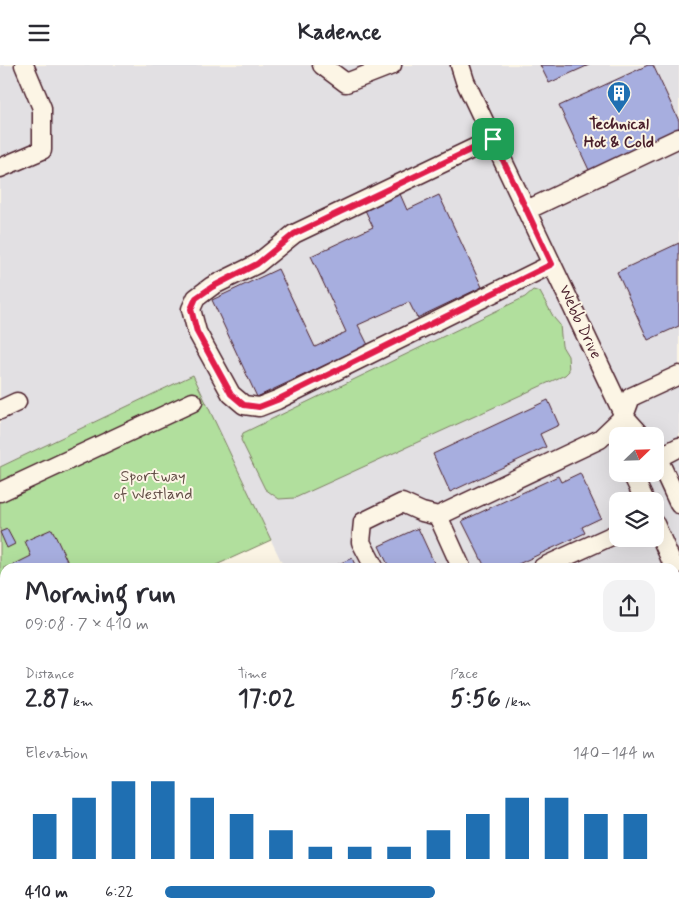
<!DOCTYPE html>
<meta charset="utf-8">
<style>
body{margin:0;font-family:Mynerve,sans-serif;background:#f2f2f3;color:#2b2b33;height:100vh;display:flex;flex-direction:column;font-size:19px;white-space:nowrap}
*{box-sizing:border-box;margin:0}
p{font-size:16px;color:#7c7c81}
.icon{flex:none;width:28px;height:28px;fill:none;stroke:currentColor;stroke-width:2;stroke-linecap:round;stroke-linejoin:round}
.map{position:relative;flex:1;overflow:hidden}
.panel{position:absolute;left:0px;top:498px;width:680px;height:358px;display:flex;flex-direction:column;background:#fff;border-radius:15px 15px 0 0;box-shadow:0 5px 20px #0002}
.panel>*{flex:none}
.needle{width:32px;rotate:67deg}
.tools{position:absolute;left:609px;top:362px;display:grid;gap:10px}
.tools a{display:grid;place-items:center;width:55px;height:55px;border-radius:10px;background:#fff;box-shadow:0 5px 20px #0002;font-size:25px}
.pin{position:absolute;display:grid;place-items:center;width:42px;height:42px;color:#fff;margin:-21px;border-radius:10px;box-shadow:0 2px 8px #0006}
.round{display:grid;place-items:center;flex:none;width:52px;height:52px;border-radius:15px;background:#f2f2f3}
.headline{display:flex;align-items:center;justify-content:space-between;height:85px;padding:0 25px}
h1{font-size:28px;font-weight:700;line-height:38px}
.metrics{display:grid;grid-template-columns:repeat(3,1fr);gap:8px;height:85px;padding:5px 25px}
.metrics div{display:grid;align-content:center}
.metrics b{font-size:25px;font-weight:700}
.metrics small{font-size:14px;font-weight:400}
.metrics p{font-size:14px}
.chart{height:140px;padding:10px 25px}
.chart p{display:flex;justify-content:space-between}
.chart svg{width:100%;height:90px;margin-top:5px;stroke:#1f6fb2;stroke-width:6}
ul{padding:0 25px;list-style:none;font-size:16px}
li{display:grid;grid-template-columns:80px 60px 1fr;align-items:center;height:38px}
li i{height:12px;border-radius:6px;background:#1f6fb2}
header{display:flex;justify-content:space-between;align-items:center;height:65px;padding:0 25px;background:#fff;font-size:22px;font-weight:700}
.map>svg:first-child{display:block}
.built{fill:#e2e0e3;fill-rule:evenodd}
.green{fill:#b1df9d;stroke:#7e7f64}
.building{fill:#a7aedf;stroke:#4a1f2b}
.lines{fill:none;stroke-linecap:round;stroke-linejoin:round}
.minor-casing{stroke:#4a1f2b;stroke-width:21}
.minor{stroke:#fcf5e5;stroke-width:18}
.route-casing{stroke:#fff;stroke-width:10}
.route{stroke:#e11d48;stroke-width:6}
.labels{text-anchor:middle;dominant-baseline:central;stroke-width:4;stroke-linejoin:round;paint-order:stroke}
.poi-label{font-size:16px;font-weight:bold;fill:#4a1f2b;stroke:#fcf5e5}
.street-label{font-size:16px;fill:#4a1f2b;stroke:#fcf5e5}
.park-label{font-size:16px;fill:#644f48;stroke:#fcf5e5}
</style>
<header><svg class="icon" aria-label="menu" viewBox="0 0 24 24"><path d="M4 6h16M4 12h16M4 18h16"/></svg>Kadence<svg class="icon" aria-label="person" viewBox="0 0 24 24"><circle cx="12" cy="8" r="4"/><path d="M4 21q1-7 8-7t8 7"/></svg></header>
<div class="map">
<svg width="679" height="855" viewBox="0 0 679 855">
<rect width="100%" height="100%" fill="#fcf5e5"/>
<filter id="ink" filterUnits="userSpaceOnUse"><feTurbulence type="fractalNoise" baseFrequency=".02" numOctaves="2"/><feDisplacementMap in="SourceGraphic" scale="10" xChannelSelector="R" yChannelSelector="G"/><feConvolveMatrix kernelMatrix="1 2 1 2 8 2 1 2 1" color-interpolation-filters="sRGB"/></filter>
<g filter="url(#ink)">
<path class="built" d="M0,0H679V549L675,551V502H284L192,311L0,402ZM618,371H655V409H618ZM618,436H655V474H618Z
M5,601V850H47L36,855H0V604Z
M679,606V855H156L167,850H675V607Z"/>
<path class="green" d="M533,225L540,227L554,253L560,260L562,281L568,291L569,306L565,310L295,433L279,434L265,424L241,375L243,368L525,232Z
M193,310L271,475L212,502H5V601L0,604V402Z"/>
<path class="building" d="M540,0H589L549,18Z
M648,0H653L679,56V64L589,105L559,41Z
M400,129L407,145L439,130L482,222L417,253L409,237L358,260L368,280L257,332L212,235L278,204L315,282L346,267L311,191L373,162L365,145Z
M679,178V261L648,275L617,207Z
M548,335L559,360L540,369L546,382L450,427L433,389Z
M580,408L601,453L582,462L585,468L512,502H485L462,456L558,411L561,417Z
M418,463L436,502H389L379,481Z
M7,464L15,479L7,483L0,467Z
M52,464L70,502H14L13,500L31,491L25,476Z
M352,493L356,502H332Z
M679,662V708L675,699V663Z
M362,850H425L427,855H364Z
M473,850H543L546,855H475Z"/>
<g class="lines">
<g class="minor-casing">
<path id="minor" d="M322,0L346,18L392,0
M460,0L465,16L624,351L642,371
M493,74L294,169L257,199L212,221L196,233L191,244L197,267L231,329L244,340L259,342L277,335L552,199
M0,103L42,85V43L24,0
M527,145L679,73
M0,345L17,337
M655,387L679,439
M658,393L679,382
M632,409L645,436
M0,427L193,337
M438,451L461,502
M655,459L674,502
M374,502L361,477L363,457L402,438L422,447L438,451L600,374L624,351L631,332L679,310
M543,502L618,468
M675,575L679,573
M675,718L679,727
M0,747L5,748
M675,779L679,793
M675,821L679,819
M0,828L5,839
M170,850L172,855
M343,850L346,855
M466,850L469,855
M566,850L568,855
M79,855L90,850
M601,855L612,850"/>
</g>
<use href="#minor" class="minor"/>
</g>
</g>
<g class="lines" filter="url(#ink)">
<g class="route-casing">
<path id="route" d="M493,74L552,199L277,335L259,342L244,340L231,329L197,267L191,244L196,233L212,222L257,199L294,169Z"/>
</g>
<use href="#route" class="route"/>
</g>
<defs>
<g id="building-pin" transform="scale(1.25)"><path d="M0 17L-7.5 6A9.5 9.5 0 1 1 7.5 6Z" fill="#1f6fb2" stroke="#fcf5e5"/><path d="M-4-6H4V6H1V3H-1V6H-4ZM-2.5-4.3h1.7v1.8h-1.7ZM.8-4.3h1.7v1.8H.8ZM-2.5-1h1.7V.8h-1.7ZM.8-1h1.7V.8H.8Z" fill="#fff"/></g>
</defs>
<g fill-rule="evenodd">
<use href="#building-pin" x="619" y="28"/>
</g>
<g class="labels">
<g class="poi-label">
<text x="619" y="59">Technical<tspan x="619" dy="18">Hot &amp; Cold</tspan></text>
</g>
<g class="street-label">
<text transform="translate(580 257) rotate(65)">Webb Drive</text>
</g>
<g class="park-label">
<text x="153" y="411">Sportway<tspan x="153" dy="18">of Westland</tspan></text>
</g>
</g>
</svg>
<div class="tools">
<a><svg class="needle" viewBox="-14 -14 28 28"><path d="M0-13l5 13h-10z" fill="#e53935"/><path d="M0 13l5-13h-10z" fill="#7c7c81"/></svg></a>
<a><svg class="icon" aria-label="layers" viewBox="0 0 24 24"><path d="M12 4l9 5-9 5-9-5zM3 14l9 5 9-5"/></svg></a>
</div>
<div class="pin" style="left:493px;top:74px;background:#1e9e55"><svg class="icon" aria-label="arrive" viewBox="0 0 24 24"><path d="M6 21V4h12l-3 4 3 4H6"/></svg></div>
<section class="panel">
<div class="headline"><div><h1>Morning run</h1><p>09:08 · 7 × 410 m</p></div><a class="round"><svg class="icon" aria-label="share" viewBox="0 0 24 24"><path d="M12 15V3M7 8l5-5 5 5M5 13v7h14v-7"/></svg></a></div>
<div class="metrics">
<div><p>Distance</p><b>2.87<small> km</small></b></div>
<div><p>Time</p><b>17:02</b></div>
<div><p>Pace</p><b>5:56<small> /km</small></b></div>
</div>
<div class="chart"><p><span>Elevation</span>140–144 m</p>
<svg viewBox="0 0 160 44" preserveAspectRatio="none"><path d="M5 44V22M15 44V14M25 44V6M35 44V6M45 44V14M55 44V22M65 44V30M75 44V38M85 44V38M95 44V38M105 44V30M115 44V22M125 44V14M135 44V14M145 44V22M155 44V22"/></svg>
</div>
<ul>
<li><b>410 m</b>6:22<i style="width:55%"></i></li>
</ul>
</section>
</div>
